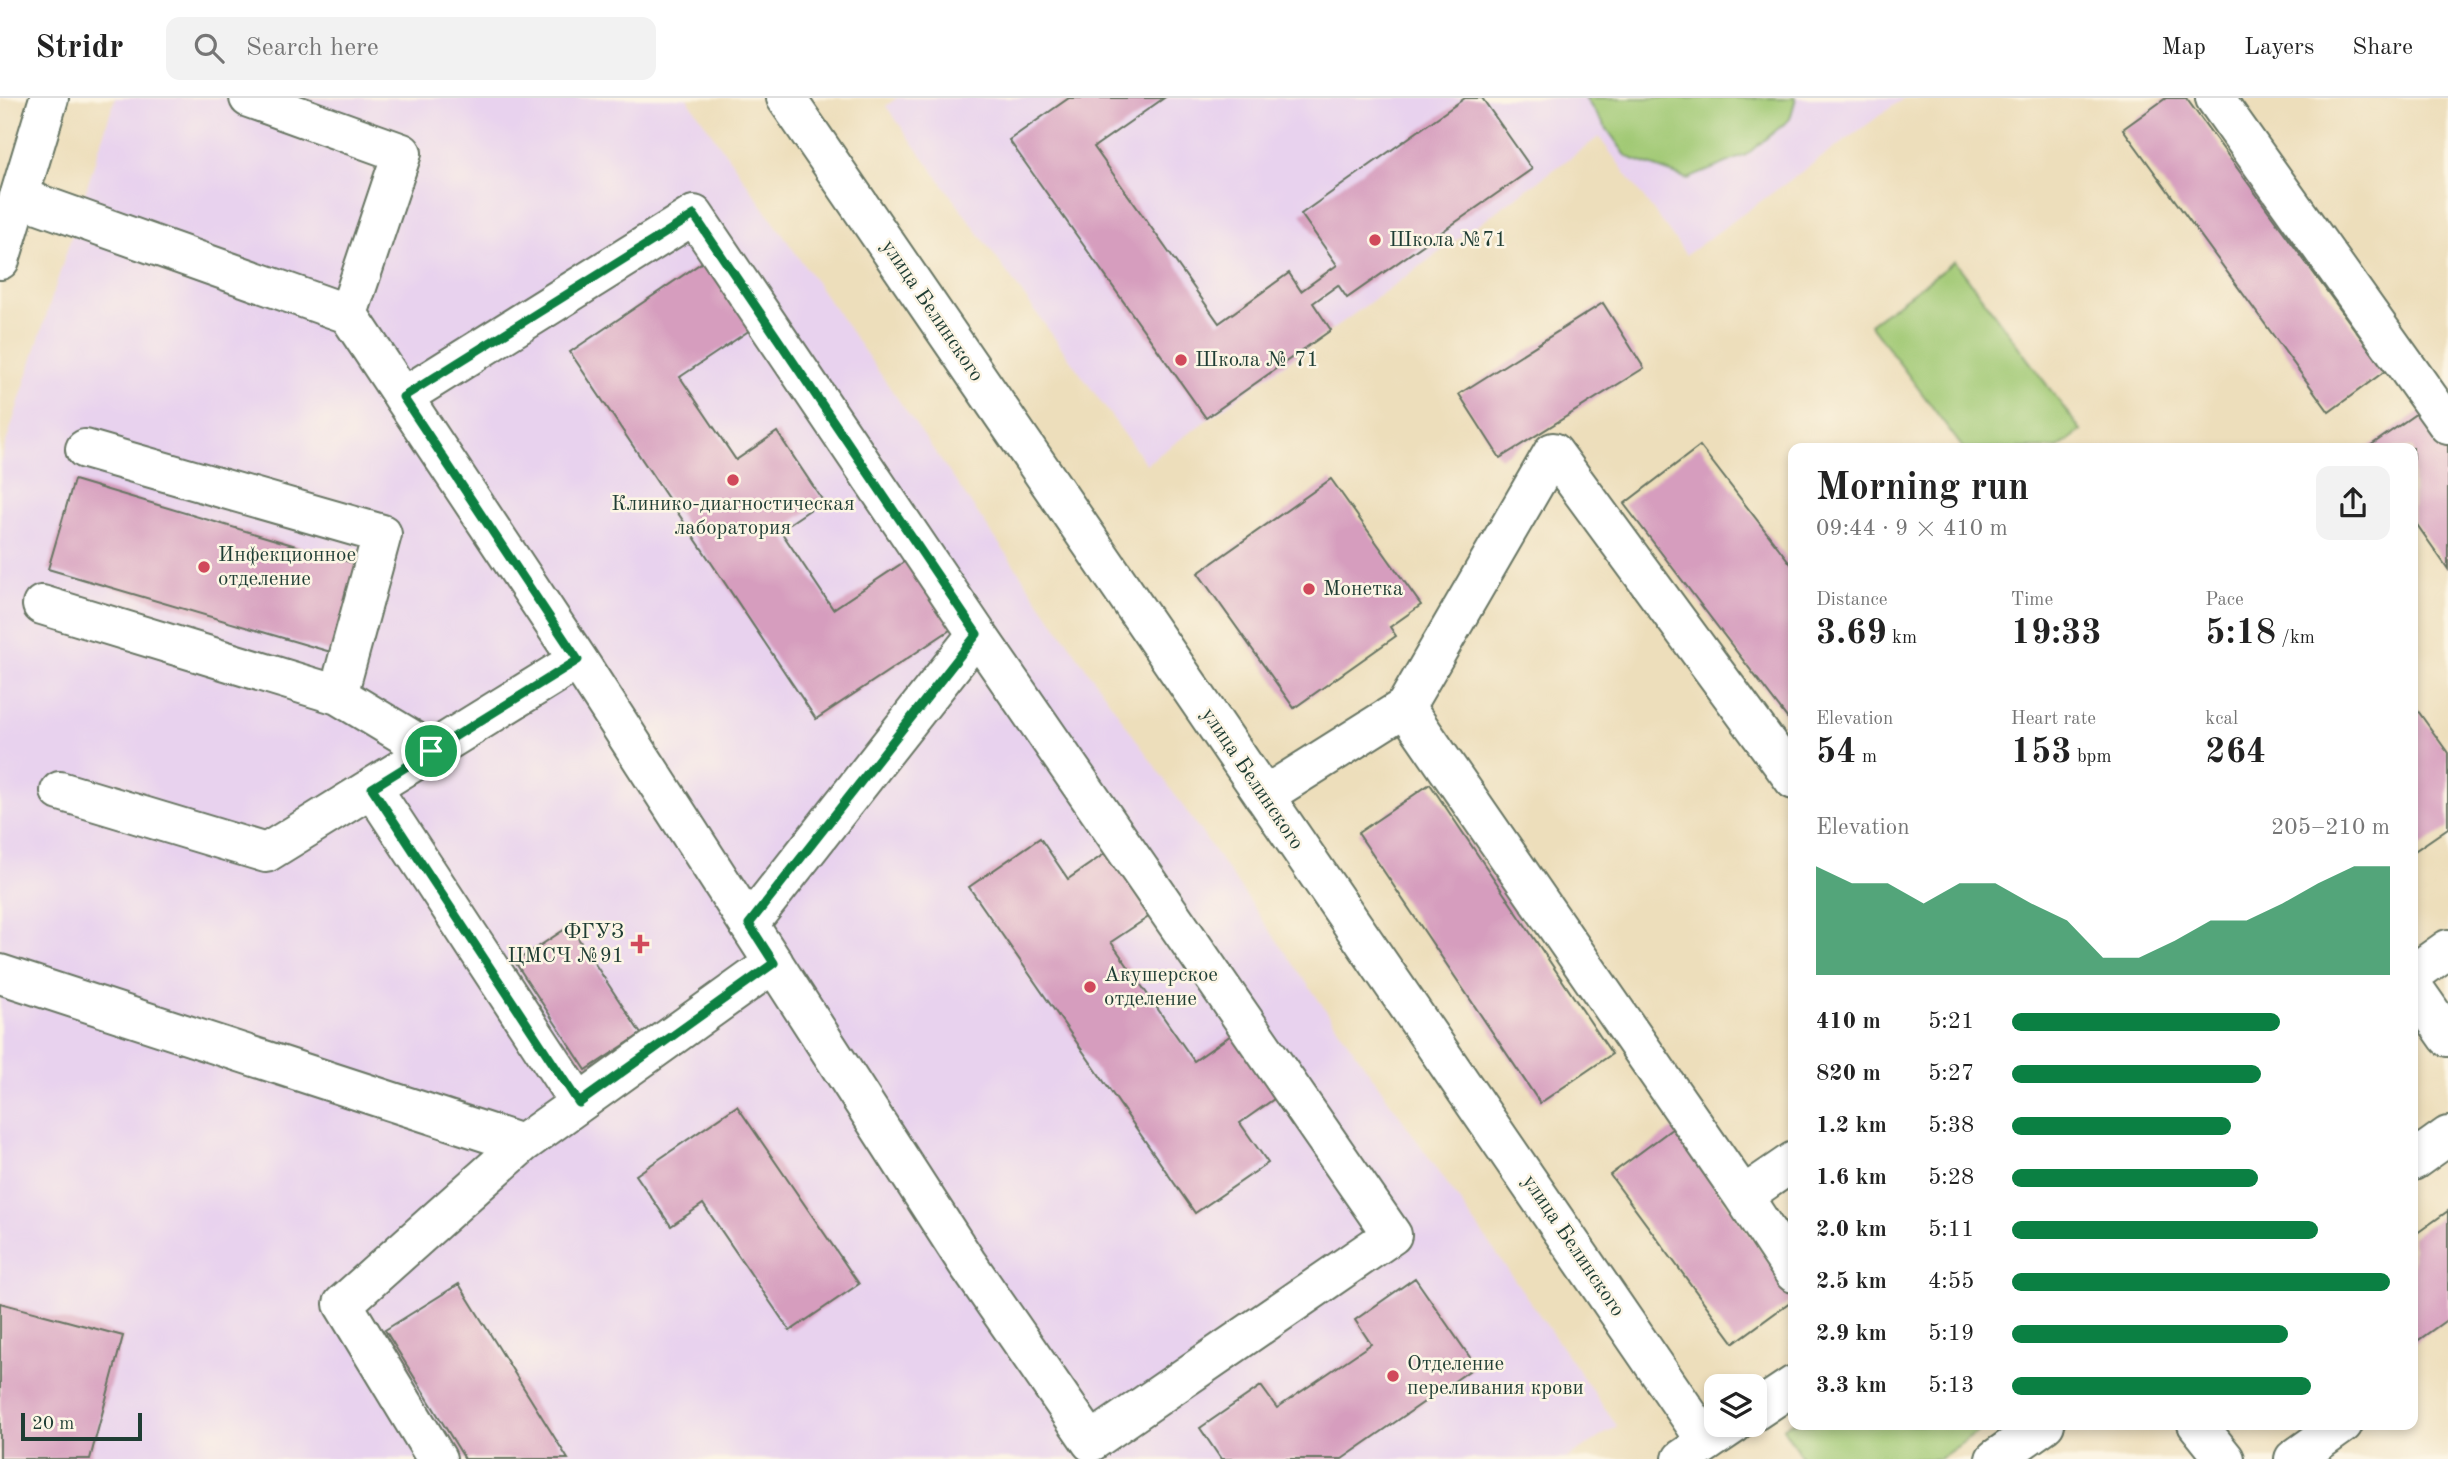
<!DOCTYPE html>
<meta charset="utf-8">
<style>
body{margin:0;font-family:"Old Standard TT",serif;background:#f2f2f2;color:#222;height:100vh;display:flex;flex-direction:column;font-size:26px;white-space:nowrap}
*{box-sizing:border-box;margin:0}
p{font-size:23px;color:#767676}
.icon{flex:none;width:38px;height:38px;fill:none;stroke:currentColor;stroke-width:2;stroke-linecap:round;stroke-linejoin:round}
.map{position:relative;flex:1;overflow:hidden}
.drawer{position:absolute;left:1788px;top:345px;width:630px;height:987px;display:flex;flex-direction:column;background:#fff;border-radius:14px;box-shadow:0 4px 10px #0003}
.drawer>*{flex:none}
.controls{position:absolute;left:1704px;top:1276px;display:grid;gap:14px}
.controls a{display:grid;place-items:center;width:63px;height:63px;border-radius:14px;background:#fff;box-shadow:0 4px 10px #0003;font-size:35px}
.scale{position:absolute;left:21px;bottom:18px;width:121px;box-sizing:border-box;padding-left:7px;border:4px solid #1f3d34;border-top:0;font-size:19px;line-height:24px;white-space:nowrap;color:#1f3d34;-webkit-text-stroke:5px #fcf5e5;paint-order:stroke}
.pin{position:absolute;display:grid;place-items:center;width:60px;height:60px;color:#fff;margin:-30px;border:4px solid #fff;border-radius:50%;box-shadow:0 2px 7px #0007}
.round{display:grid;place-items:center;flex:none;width:74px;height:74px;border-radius:14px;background:#f2f2f2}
.head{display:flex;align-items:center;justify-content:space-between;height:119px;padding:0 28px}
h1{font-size:38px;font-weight:600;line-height:52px}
.metrics{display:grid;grid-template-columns:repeat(3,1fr);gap:10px;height:119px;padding:7px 28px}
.metrics div{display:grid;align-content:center}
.metrics b{font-size:35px;font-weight:600}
.metrics small{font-size:19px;font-weight:400}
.metrics p{font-size:19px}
.chart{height:196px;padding:14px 28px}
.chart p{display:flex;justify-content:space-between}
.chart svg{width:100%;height:126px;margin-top:7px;fill:#0b8043;opacity:.7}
ul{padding:0 28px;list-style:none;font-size:23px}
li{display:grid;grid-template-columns:112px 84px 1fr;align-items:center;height:52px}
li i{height:18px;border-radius:9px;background:#0b8043}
header{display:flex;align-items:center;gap:42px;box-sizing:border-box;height:98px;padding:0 35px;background:#fff;border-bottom:2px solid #e0e0e0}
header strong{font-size:33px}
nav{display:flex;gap:38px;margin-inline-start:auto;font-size:24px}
.search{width:490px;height:63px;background:#f2f2f2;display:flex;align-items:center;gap:18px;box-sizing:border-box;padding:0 24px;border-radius:14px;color:#767676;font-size:26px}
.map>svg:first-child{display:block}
.built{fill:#e8d2ee}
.green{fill:#a1c974;stroke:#608354;stroke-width:2}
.building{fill:#d69dbe}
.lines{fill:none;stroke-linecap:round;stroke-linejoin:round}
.minor-casing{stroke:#677563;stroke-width:42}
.major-casing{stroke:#677563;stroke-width:42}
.minor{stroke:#fff;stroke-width:38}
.major{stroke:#fff;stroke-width:38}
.route-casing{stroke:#fff;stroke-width:14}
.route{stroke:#0b8043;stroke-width:9}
.poi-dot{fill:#d1495b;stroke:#fcf5e5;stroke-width:2.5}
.labels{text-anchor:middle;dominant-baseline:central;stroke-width:5;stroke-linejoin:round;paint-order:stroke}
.poi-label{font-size:21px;fill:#1f3d34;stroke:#fcf5e5;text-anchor:start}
.street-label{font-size:21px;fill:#1f3d34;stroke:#fcf5e5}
</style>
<header>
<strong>Stridr</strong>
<div class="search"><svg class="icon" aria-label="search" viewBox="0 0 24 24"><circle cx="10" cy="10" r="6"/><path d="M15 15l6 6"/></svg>Search here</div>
<nav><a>Map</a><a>Layers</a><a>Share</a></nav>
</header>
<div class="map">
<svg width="2448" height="1361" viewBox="0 0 2448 1361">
<rect width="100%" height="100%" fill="#fcf5e5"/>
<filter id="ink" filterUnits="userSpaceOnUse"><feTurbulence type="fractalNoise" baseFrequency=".0143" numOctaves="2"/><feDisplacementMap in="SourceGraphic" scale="14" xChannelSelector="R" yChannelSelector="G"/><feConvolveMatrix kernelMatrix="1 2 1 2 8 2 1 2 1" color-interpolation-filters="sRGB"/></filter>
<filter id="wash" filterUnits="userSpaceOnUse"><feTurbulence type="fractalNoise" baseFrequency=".00686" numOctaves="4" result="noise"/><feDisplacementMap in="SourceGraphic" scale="28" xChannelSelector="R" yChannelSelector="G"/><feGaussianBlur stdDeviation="1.57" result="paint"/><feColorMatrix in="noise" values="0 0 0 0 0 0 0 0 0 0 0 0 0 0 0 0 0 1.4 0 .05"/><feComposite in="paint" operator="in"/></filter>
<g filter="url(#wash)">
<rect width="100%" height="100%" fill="#eddebb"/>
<path class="built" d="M115,0H687L1617,1328L1566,1361H0V364Z
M897,0H1904L1686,157L1599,39L1146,366L886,8Z"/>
<path class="green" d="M1585,0H1796L1790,21L1746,57L1688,81L1627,59Z
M1955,163L2081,333L2058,350H1963L1870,226Z
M1794,1323V1326L1988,1327L1939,1361H1803L1783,1330Z"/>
<g id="blocks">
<path class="building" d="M1069,0H1164L1094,49L1219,225L1289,175L1301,193L1337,167L1301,116L1465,0H1482L1532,71L1347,200L1338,187L1313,205L1331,232L1206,320L1009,42Z
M2166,0H2186L2385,273L2329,314L2123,31Z
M716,155L762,224L680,279L736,362L777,334L823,403L780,432L833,511L916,456L962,524L816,621L570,254Z
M1603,205L1644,270L1500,360L1459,296Z
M2430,306L2448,332V471L2413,421V350H2367Z
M1700,348L1794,470V629L1624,406Z
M1331,381L1421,507L1390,529L1396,538L1294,610L1198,475Z
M74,382L360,467L334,555L48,471Z
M2418,613L2448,655V730L2413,754V616Z
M1430,686L1612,956L1540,1005L1358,735Z
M1040,740L1068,781L1116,748L1159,812L1111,844L1194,963L1237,933L1281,996L1240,1025L1268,1065L1195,1115L969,789Z
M570,828L641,936L586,972L515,864Z
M737,1008L859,1186L790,1233L703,1106L671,1128L636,1077Z
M1672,1031L1794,1197V1201L1734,1245L1610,1077Z
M2448,1113V1221L2413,1246V1138Z
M1415,1180L1476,1268L1342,1361H1221L1200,1330L1261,1288L1277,1310L1371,1246L1355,1222Z
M459,1186L568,1361H465L385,1232Z
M0,1205L123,1238L90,1361H0Z"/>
</g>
</g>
<g filter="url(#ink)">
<use href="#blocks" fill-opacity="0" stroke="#677563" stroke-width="2"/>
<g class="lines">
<g class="minor-casing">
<path id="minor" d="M249,0L402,55L348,216
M786,0L1707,1344
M2215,0L2448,327
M19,99L348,216L578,562L967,1165L1091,1344L1392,1137L977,536
M403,299L694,117L977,536L749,826
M42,507L338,597L382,436L85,351
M338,597L431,653
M1405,609L1743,1098L1794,1063
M372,690L579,1005
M60,693L266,755L578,562
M1264,698L1405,609L1553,354L1794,682
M0,876L522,1046L774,865
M1743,1098L1794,1175
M2197,1326L2225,1361
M437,1361L343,1206L522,1046
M2294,1361L2343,1326"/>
</g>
<g class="major-casing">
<path id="major" d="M0,162L49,0
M2413,876L2448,851
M2413,889L2448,939
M2413,1063L2448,1038
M1755,1313L1794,1287
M1682,1361L1734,1326
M1995,1361L2045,1326"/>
</g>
<use href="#minor" class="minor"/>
<use href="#major" class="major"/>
</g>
</g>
<g class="lines" filter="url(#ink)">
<g class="route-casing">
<path id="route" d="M694,117L977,536L749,826L774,865L579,1005L372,690L578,562L403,299Z"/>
</g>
<use href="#route" class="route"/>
</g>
<g class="poi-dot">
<circle cx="1375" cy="142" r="7"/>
<circle cx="1181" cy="262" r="7"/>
<circle cx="733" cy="382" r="7"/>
<circle cx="204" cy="469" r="7"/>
<circle cx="1309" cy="491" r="7"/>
<path d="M636.5 835.5h7v7h7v7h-7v7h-7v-7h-7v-7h7z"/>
<circle cx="1090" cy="889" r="7"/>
<circle cx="1393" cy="1278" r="7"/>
</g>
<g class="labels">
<g class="poi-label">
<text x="1389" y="142">Школа №71</text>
<text x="1195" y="262">Школа № 71</text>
<text x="733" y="406" text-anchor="middle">Клинико-диагностическая<tspan x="733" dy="24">лаборатория</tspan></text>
<text x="218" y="457">Инфекционное<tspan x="218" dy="24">отделение</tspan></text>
<text x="1323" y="491">Монетка</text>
<text x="624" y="834" text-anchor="end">ФГУЗ<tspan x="624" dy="24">ЦМСЧ №91</tspan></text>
<text x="1104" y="877">Акушерское<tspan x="1104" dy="24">отделение</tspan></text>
<text x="1407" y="1266">Отделение<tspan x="1407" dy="24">переливания крови</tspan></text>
</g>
<g class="street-label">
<text transform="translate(932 213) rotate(56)">улица Белинского</text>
<text transform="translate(1252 681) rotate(56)">улица Белинского</text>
<text transform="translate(1573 1148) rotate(56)">улица Белинского</text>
</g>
</g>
</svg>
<div class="controls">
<a><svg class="icon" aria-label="layers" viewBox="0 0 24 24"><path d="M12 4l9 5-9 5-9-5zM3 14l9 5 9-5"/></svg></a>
</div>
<div class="scale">20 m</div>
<div class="pin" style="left:431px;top:653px;background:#1e9e55"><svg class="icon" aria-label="arrive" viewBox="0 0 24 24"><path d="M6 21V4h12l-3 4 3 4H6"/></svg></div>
<section class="drawer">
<div class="head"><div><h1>Morning run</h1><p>09:44 · 9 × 410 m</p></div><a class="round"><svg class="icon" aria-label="share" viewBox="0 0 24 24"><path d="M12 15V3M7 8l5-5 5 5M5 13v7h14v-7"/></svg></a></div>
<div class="metrics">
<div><p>Distance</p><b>3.69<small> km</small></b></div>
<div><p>Time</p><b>19:33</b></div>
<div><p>Pace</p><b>5:18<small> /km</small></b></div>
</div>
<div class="metrics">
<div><p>Elevation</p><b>54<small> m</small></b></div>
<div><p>Heart rate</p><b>153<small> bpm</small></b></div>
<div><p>kcal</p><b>264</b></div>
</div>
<div class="chart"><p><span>Elevation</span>205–210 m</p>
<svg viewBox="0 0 160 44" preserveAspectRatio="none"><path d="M0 44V6L10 12L20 12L30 19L40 12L50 12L60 19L70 25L80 38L90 38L100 32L110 25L120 25L130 19L140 12L150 6L160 6V44z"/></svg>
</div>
<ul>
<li><b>410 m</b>5:21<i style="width:71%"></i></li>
<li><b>820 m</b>5:27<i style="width:66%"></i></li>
<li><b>1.2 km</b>5:38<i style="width:58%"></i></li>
<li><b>1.6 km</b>5:28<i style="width:65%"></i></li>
<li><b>2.0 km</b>5:11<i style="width:81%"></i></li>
<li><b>2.5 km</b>4:55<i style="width:100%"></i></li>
<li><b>2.9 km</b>5:19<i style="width:73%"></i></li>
<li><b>3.3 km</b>5:13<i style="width:79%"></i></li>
</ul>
</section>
</div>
